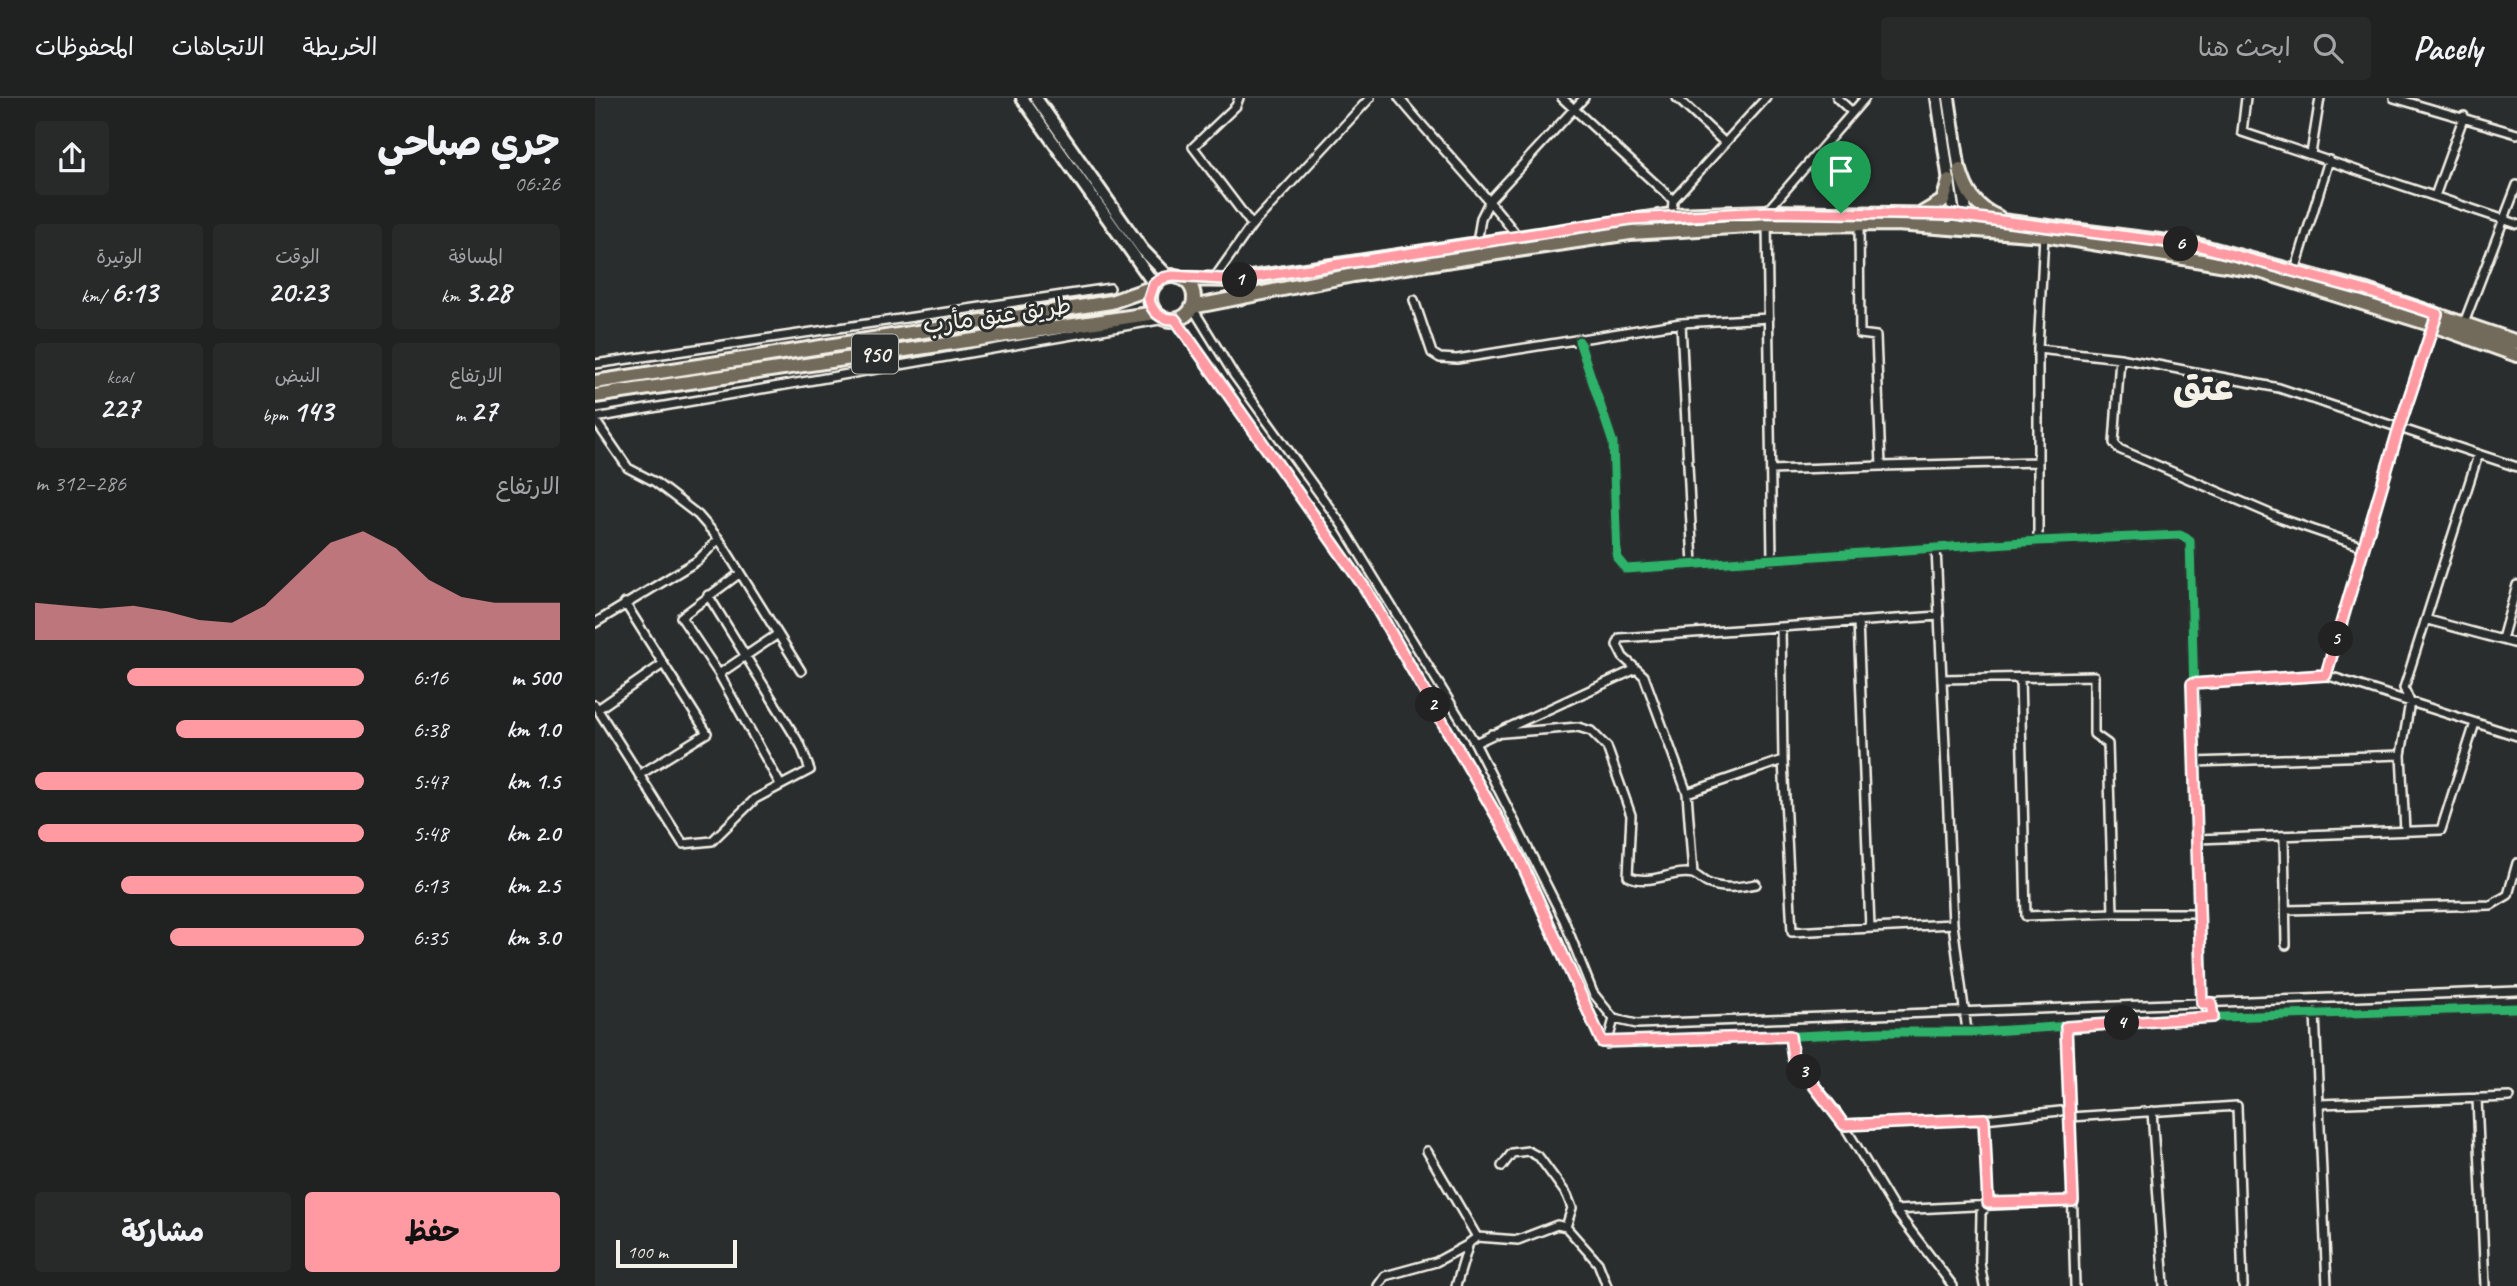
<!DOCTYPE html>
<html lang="ar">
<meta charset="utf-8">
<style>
body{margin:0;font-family:Caveat,"Playpen Sans Arabic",sans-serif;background:#282a2a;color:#f1f3f6;direction:rtl;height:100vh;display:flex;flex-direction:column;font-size:26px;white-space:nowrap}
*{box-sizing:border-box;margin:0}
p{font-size:23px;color:#a2a4a5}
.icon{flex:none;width:38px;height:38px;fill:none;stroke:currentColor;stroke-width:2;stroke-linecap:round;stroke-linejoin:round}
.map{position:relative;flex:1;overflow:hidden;direction:ltr}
.drawer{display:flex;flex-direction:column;background:#202222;width:595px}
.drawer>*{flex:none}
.scale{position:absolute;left:21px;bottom:18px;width:121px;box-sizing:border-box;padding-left:7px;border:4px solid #f4f1e8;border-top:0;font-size:19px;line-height:24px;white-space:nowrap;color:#f4f1e8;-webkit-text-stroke:5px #2a2d2e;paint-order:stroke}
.pin{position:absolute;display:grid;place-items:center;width:60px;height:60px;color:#fff;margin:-72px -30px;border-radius:50% 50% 50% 0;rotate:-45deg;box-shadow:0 0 7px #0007}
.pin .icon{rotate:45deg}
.km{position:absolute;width:35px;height:35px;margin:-18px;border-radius:50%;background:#222;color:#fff;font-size:19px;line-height:35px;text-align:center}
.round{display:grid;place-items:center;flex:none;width:74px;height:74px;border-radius:7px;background:#282a2a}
.summary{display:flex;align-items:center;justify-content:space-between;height:119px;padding:0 35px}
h1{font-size:38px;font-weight:700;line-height:52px}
.metrics{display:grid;grid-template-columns:repeat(3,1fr);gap:10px;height:119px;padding:7px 35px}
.metrics div{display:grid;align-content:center;border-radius:7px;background:#282a2a;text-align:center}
.metrics b{font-size:30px;font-weight:700}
.metrics small{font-size:19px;font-weight:400}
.metrics p{font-size:19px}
.chart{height:196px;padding:14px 35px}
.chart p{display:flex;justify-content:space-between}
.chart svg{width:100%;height:126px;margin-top:7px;fill:#ff9aa2;opacity:.7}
.button{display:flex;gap:14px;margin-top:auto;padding:14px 35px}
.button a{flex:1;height:80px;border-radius:7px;background:#ff9aa2;color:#111;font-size:28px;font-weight:700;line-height:80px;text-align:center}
.button a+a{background:#282a2a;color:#f1f3f6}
ul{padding:0 35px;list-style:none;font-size:23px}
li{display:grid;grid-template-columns:112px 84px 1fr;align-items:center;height:52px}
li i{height:18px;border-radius:9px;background:#ff9aa2}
header{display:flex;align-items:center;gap:42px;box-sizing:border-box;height:98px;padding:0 35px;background:#202222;border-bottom:2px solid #3d3f40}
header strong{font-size:33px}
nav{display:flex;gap:38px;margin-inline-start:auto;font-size:24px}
.search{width:490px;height:63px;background:#282a2a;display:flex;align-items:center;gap:18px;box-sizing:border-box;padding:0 24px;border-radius:7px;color:#a2a4a5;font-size:26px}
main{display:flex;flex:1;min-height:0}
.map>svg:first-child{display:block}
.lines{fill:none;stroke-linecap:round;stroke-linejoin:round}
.street-casing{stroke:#f4f1e8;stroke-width:12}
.secondary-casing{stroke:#f4f1e8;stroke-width:16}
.primary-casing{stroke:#f4f1e8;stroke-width:18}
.street{stroke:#2a2d2e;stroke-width:7}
.secondary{stroke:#2a2d2e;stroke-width:10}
.primary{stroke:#726b5a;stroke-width:12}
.cycleway-casing{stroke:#2a2d2e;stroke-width:13}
.cycleway{stroke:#2db169;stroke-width:9}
.route-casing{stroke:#fff;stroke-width:14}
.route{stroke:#ff9aa2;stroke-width:9}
.labels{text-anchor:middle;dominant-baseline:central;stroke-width:6;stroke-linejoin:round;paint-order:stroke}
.shield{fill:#2a2d2e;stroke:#b7b6b0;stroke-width:2}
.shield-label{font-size:23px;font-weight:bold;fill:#f4f1e8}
.street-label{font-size:24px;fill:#f4f1e8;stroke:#2a2d2e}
.town-label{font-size:38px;font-weight:bold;fill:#f4f1e8;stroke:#2a2d2e}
</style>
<header>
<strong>Pacely</strong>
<div class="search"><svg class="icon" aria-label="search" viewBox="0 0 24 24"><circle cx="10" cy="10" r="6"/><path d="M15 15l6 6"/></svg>ابحث هنا</div>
<nav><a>الخريطة</a><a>الاتجاهات</a><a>المحفوظات</a></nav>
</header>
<main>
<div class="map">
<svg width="1922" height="1188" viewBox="0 0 1922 1188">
<rect width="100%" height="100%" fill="#2a2d2e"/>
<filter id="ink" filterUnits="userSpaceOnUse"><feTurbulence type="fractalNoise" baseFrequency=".0143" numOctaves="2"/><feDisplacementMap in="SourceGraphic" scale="14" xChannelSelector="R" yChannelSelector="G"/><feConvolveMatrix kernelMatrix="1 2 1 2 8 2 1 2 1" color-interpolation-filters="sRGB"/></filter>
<g filter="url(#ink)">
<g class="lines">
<g class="street-casing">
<path id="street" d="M644,0L641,8L598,49L657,127
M804,0C843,47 886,90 923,139
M967,0L1078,102
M1082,0L1129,44
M1242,0L1257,14
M1651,0L1647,34L1922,126
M1799,0L1922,36
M1716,56L1725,0
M1840,98L1869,18
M1172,113L1270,0
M1077,117L1078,102L1171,0
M1172,125L1177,462
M1264,126L1265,236L1281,238L1286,368L1442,364
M882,145L886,120L895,102L989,0
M1700,173L1734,62
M618,182L657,127L775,0
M819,202L837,255L845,260L862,261L1086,225
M597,209L639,277L747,427L880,645L969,822L998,895L1019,921L1042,926L1922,893
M580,221L770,490L919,748L1007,944L1049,945L1287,934H1382L1596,920L1922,910
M1869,225L1922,87
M984,243L1018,345L1022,460L1031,471L1443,443L1585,437L1595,442L1607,906
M1443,251L1525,260L1684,290L1922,369
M1525,260L1519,345L1524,351L1687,421L1769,449
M0,266L515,190
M0,320L570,221
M0,322L33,370L60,384L103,417L124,441L206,573
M1176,372L1286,368
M1443,443V251L1449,137
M1341,450L1358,826L1372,933
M1098,467L1086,225L1174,220
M144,476L86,519L124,576L185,686
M30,505L112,635L44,677
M1833,522L1922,546
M1263,523L1275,830
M0,525L102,463L124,441
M1186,529L1188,662L1197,834L1358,826
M1907,541L1922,487
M124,576L183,536
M1731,577L1804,330L1839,226
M1425,580L1431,818L1518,815
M1347,581L1499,578V636L1513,646L1518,815H1605
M1597,586L1731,577L1922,638
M0,607L88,746L117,743L160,701L215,672L206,648L113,497
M3,611L68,566
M897,636L983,629L996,633L1012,649L1036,717L1033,778C1055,789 1077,771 1098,776C1103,778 1108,783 1112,785C1129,792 1144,789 1161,786
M880,645L1041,571
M1188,662L1092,695L1049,578L1028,559L1022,547L1025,540L1344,518
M1600,664L1806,657
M1092,695L1098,776
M1810,733L1806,657L1815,604L1809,590L1883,357
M1689,738L1691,847
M1602,741L1846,732L1880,625
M1691,812L1896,807L1913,797L1922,765
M1720,915L1732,1188
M1471,929L1475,1019L1642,1008L1648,1188
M1195,938L1198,960L1241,1014L1300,1112L1358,1188
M1012,946L1019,921
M1882,1000L1890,1188
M1725,1006L1915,999
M1557,1013L1569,1188
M1475,1019L1480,1188
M1249,1027L1389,1021L1475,1012
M832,1053L882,1139
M907,1068L917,1055L933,1053L944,1059L972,1097L977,1110L971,1129
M1300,1112L1478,1103
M783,1188L790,1178L841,1164L874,1146
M861,1188L874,1145L882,1139L923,1142L962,1127L971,1129L1003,1165L1012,1188
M1389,1188L1385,1165L1386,1115L1393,1105L1389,1021"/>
</g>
<g class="secondary-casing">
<path id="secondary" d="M427,0L559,186
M441,0L547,151L573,178
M1342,0L1360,125
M1354,0L1373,127"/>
</g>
<g class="primary-casing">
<path id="primary" d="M1365,72C1371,94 1381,110 1403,119
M1328,115L1348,103L1354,83
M555 200a22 22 0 1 1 44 0a22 22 0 1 1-44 0Z
M588,181L642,182L1077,117L1172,114L1359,117L1605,148L1772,193L1922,244
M597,209L758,177L1035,135L1172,127L1301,126L1449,137L1661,172L1838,227L1922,257
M0,284L516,204L556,190
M0,298L561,215"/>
</g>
<use href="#street" class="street"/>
<use href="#secondary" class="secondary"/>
<use href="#primary" class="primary"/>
<g class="cycleway-casing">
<path id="cycleway" d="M580,221L770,490L919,748L1007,944L1049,945L1287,934H1382L1596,920L1922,910
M984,243L1018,345L1022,460L1031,471L1443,443L1585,437L1595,442L1607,906"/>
</g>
<use href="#cycleway" class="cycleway"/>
</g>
</g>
<g class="lines" filter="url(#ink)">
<g class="route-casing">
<path id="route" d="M1172,114L1359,117L1605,148L1772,193L1842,216L1804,330L1731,577L1597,586L1607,905H1616L1618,919L1471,929L1478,1103L1393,1105L1389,1021L1249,1027L1198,960L1195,938L1007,944L919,748L770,490L580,221C566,222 557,214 554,201L559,186L568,180L578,178L642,182L1036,121Z"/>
</g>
<use href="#route" class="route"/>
</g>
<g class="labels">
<rect class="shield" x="257" y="236.5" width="46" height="39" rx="5"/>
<g class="shield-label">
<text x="280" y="256">950</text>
</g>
<g class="street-label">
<text transform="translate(402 217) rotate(-8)">طريق عتق مأرب</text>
</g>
<g class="town-label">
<text x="1608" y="289">عتق</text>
</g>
</g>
</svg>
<div class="scale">100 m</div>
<div class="pin" style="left:1246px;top:115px;background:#1e9e55"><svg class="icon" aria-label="arrive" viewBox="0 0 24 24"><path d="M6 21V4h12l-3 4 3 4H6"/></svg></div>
<b class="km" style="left:645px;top:182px">1</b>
<b class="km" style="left:838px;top:607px">2</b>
<b class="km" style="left:1209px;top:974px">3</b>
<b class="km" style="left:1527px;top:925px">4</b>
<b class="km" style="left:1741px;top:541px">5</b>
<b class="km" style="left:1586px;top:146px">6</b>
</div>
<section class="drawer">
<div class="summary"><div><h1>جري صباحي</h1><p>06:26</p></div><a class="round"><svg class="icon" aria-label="share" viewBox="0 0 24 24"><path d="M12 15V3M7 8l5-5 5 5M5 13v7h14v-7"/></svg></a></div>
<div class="metrics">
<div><p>المسافة</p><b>3.28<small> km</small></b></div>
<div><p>الوقت</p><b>20:23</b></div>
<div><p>الوتيرة</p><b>6:13<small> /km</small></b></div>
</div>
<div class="metrics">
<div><p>الارتفاع</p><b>27<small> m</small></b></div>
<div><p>النبض</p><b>143<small> bpm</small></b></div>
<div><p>kcal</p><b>227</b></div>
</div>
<div class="chart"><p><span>الارتفاع</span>286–312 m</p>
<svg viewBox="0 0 160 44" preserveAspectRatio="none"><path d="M0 44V31L10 32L20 33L30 32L40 34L50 37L60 38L70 32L80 21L90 10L100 6L110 12L120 23L130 29L140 31L150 31L160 31V44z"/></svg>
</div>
<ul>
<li><b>500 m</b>6:16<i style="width:72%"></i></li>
<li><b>1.0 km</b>6:38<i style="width:57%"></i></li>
<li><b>1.5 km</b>5:47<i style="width:100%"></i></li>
<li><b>2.0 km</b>5:48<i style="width:99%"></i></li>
<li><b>2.5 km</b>6:13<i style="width:74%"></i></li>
<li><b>3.0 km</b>6:35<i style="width:59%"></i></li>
</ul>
<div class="button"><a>حفظ</a><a>مشاركة</a></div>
</section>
</main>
